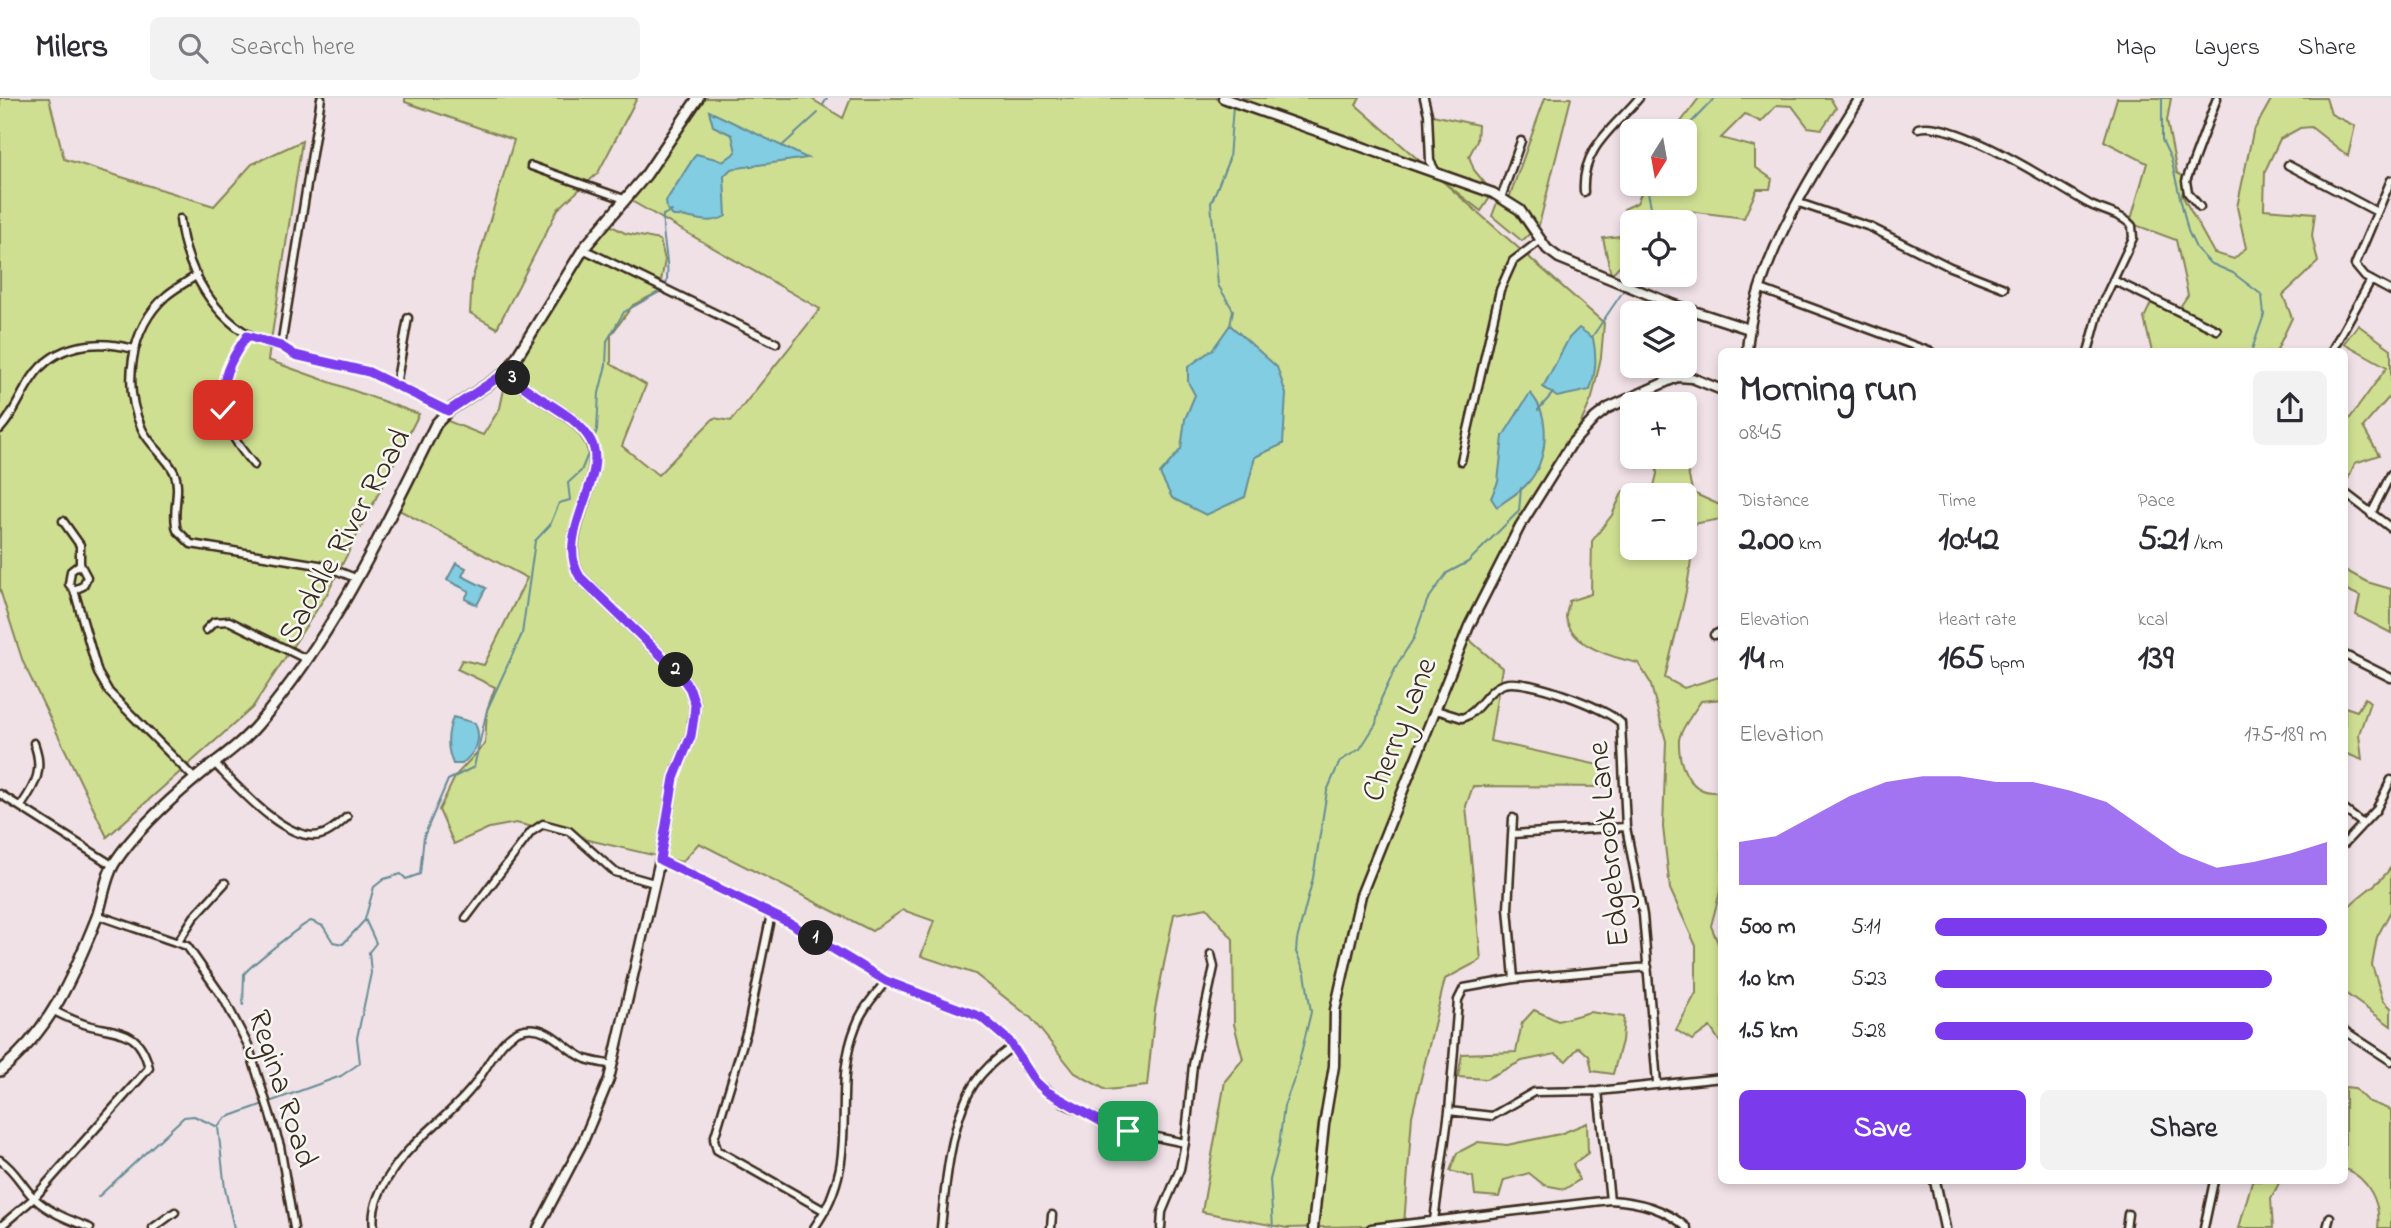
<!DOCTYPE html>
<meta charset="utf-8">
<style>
body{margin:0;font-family:"Indie Flower",sans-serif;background:#f2f2f3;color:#2b2b33;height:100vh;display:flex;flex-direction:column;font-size:26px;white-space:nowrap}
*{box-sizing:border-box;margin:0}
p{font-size:23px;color:#7c7c81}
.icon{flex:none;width:38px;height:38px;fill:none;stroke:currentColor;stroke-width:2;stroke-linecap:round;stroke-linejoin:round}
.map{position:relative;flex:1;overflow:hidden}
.details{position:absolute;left:1718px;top:250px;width:630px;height:836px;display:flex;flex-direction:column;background:#fff;border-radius:10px;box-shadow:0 4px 10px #0003}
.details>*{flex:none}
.needle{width:46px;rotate:191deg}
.buttons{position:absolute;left:1620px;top:21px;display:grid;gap:14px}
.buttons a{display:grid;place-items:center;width:77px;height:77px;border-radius:10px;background:#fff;box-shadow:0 4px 10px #0003;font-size:35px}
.pin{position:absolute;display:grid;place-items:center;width:60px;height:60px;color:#fff;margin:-30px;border-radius:14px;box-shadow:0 4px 10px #0006}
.km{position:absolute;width:35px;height:35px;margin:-18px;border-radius:50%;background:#222;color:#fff;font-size:19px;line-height:35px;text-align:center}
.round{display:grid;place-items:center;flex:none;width:74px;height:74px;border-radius:10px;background:#f2f2f3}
.headline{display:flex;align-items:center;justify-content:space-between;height:119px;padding:0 21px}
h1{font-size:38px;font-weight:800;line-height:52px}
.figures{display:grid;grid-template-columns:repeat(3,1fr);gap:10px;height:119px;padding:7px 21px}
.figures div{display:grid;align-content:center}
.figures b{font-size:35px;font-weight:800}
.figures small{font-size:19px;font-weight:400}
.figures p{font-size:19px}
.chart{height:196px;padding:14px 21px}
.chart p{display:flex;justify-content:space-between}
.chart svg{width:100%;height:126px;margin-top:7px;fill:#7c3aed;opacity:.7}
.action{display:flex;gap:14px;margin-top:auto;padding:14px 21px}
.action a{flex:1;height:80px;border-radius:10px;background:#7c3aed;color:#fff;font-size:28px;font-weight:800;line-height:80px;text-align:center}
.action a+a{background:#f2f2f3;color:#2b2b33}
ul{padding:0 21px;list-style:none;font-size:23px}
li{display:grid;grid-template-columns:112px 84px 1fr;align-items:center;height:52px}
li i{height:18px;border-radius:9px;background:#7c3aed}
header{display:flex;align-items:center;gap:42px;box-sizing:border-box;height:98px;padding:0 35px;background:#fff;border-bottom:2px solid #e1e1e2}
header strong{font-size:33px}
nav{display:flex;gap:38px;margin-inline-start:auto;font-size:24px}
.search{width:490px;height:63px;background:#f2f2f3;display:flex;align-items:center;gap:18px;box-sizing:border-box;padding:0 24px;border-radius:10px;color:#7c7c81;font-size:26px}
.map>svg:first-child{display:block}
.green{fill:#cfdf92;stroke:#858458;stroke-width:2;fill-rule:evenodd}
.water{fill:#82cde2;stroke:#668c94;stroke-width:2}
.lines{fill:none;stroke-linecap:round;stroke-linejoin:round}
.stream{stroke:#668c94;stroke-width:2}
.minor-casing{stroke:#3b2a1e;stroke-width:11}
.tertiary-casing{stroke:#3b2a1e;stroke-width:13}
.secondary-casing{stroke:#3b2a1e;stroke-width:14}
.minor{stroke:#f6f6f2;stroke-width:6}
.tertiary{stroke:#f6f6f2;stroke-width:8}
.secondary{stroke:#f6f6f2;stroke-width:9}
.route-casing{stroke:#fff;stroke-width:14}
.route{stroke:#7c3aed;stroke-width:9}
.labels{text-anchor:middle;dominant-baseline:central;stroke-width:5;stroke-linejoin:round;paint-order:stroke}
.street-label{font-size:32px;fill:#3b2a1e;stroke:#f6f6f2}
</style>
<header>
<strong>Milers</strong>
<div class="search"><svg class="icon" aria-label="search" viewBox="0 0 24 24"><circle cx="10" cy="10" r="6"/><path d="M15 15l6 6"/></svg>Search here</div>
<nav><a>Map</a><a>Layers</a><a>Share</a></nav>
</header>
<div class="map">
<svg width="2391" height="1130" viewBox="0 0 2391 1130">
<rect width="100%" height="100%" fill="#f0e1e7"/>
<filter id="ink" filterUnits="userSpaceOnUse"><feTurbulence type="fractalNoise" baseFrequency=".0143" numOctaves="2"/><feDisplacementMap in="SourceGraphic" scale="14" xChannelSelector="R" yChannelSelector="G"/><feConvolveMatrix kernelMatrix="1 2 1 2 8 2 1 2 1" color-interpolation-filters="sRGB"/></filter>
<g filter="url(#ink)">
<path class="green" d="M0,0H49L64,61L214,108L252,66L302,43L268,262L419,316L327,496L252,610L107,739L23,564L0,492Z
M405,0H637L598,75L558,111L497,230L470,215L472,182L514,42L405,4Z
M702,0H810L843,20L851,0H1360L1356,7L1437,78L1430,63L1428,16L1478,27L1477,43L1469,58L1474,72L1493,95L1481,113L1441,82L1604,225L1601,259L1592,300L1572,345L1466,534L1472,544L1502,570L1490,643L1603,668L1607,689L1473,688L1466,708L1481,862L1445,881L1412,1018L1404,1127L1287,1130L1202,1114L1225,983L1243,961L1234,926L1233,841L1207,810L1174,816L1155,911L1147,988L1106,992L1075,975L1031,920L975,876L921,858L934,823L903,812L872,833L699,745L682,764L516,725L489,730L454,746L439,712L456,677L485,646L487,612L495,589L457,571L462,562L484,567L527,480L399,412L432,333L448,323L483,337L500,310L508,273L604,124L625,135L660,142L665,162L659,194L633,207L611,237V266L646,287L622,348L658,377L714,320L731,323L820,211L628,101L657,68Z
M1545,0H1571L1539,127L1522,143L1492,118L1497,105L1508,103Z
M1699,0H1830L1836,10L1822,31L1808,29L1792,8L1777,7L1761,24L1745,16L1721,40L1755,49V69L1772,81L1770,91H1757L1744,120L1672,111L1660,124H1633V153L1611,177L1603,140L1620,138L1624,111L1637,105L1645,86H1685V33H1674Z
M2117,0H2171L2167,23L2177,75L2186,80L2182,97L2214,155L2234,161L2246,150L2237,109L2253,34L2272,0H2326L2331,16L2355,28L2348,58L2311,29L2300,30L2280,41L2265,73L2264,111L2315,115L2312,138L2318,164L2283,197L2292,220L2276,254H2152L2144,220L2152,203L2176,215L2188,197L2176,142L2130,125L2147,65L2104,43Z
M2358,227L2391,251V297L2363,329L2379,357L2355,365L2345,388V327L2387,269L2344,245Z
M1656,359H1684L1693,395L1722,408V421L1692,426C1695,478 1676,530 1665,580L1684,590L1722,578V601L1701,603C1695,613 1680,631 1679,642C1678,668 1691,700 1722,693V786L1711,828L1722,855V947L1710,929L1692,942L1676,932L1696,895V848L1670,791L1663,729L1666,643L1650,584L1638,565C1615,560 1571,549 1566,519C1566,515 1569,507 1569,503L1591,496L1592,443L1612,417L1623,393L1652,396L1657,376ZM1633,397H1685V450H1633Z
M2345,472L2367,484L2391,491V535L2356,517L2360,498L2345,491Z
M2365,600L2370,604L2359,636L2362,662L2345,655V609L2357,613Z
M2391,769V813L2377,839L2372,867L2383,902L2391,910V928L2345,895V813C2359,795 2379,788 2391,769Z
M1534,912L1558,923L1590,914L1624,919L1622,943L1613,976L1592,973L1589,958L1579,949L1566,963L1556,956L1522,963L1486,981L1458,979L1462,956L1516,954L1522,925Z
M2345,989L2354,990L2367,1003L2391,1012V1130H2378C2381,1106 2369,1080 2345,1071Z
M1587,1025L1588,1055L1573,1066L1579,1082L1565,1091L1544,1087L1529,1075L1504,1082L1499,1099L1475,1097L1473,1079L1450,1073L1457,1055L1478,1044L1507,1047L1560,1036Z
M2252,1083H2280L2271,1101L2273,1130H2239Z"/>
<path class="water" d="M709,13L807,60L731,71L724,78L726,118C707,129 693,117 673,118L667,111L666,103L696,56L724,63L736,54L732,37L713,28Z
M1230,227L1277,269L1286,296L1283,346L1255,359L1245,399L1206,417L1172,400L1160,376L1181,351L1185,321L1195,297L1188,284V269L1213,251Z
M1579,230L1593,240C1597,260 1596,273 1590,292L1557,299L1543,289L1569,240Z
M1530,295C1552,318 1548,364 1527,386C1519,395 1506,402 1497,409L1491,400L1498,384L1503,338Z
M456,465L466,470L462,478L486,490L477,507L465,501L469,493L447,482Z
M453,619L475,625C483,643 475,654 462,666H453C446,649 447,636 453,619Z"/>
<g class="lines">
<path class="stream" d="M2162,0V42L2171,61L2188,133L2196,150L2210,165L2233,175L2262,197L2264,217L2251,254
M823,7L827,0
M1683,33L1715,0
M782,48L818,15
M1653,86L1648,94L1651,109L1665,124
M1630,185L1636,177
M666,188C671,163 661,142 663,117L672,113
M1230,228L1233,212L1218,187L1211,105L1229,61L1233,8
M1592,239L1624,192
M1538,312L1553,295
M593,343L597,332L599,295L606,267L607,243L624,214L663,192
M243,907L244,876C251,867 301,827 311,823L323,828L333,844L343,846L364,823
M98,1099L184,1019L194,1018L218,1029
M234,1130L225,1091L218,1029L225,1020L341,978L360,965L357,940L371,875L369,854L376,845L365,821L374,789L384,781L401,776L406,781L420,776L424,738L448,682L474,669L487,612L522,536L535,443L550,427L559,405L570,402L568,385L581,373L590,351
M1273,1130L1270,1082L1279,1048L1284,1008L1296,976L1311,914L1305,875L1296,854L1297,842L1313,780L1327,693L1340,663L1360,651L1376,626L1381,601L1398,565L1414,540L1427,503L1447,475L1468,464L1519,413L1521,390"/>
<g class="minor-casing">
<path id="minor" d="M321,0L281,248L295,257L369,274L448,313
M1424,0L1428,16L1430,63L1437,76
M1918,30C1954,20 2055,87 2089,106C2102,113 2122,116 2132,128L2133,140L2100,210L2088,254
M2288,67L2377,114
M531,68L624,101
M2391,82L2355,167L2365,179L2391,193
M1584,94C1581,50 1614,30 1639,0
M1501,100L1521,43
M1799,105L1870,129L1950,169L2004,190
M2200,109L2188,95L2186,83L2217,0
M180,121C185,177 224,239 281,248
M583,151L776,245
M197,177C187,184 175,190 166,198C130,230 122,288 142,331C150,348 166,358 174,374C182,392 171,413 177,432L191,446L325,468L358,481
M2113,182L2217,232
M1761,191L1931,254
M247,238C212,289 213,320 254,367
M2331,254L2371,182
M396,287L408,220
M0,331C14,316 20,297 32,280C55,245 97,241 134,251
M1461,363L1500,192L1513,163L1541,142
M2345,395L2391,430
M2371,416L2391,376
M63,423L80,447V466L71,473L69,486L74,492L98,575L109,594L195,681
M74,492L83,488L87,479L80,466
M206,532L214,524L229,523L308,562
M1714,537L1722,533
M2345,557L2391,580
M1436,612L1462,620C1480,614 1486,591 1504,586C1524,579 1607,610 1621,625L1626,729L1643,817L1657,985
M215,666C237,688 286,745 320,737C330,735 339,726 347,719
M0,696L112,767
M21,708C36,686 44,672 34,645
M2345,712L2363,726
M1513,720L1508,810L1514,881
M1513,736L1626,729
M2345,745L2376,712L2391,682
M660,762L788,824L886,883L981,919L1009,943L1035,983L1067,1007L1128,1033L1185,1045
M771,816L747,932L714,1041L717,1052L825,1113
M97,817L187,848L224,901L248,947L280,1048L294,1130
M466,820L531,734L543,726L569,733L615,774L654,785
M178,844L194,819L225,785
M2345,933L2391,963
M1598,993L1610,1102
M1449,1013L1492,1018L1534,994L1598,993L1722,980
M0,1062C15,1072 22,1088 34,1100C50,1115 70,1122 90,1130
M1434,1122L1449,1013L1458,902L1464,890L1514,881L1648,869
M0,1129L34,1100L149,970C140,933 122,935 91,928C78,925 66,919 54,913
M153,1130L175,1114
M374,1130C371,1111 380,1091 391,1075C413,1040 450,1019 475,986C487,970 503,934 525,931C551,927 564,952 586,961C594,964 604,965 612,967
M814,1130C865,1058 828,998 856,928C862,911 875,897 886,883
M941,1130C945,1088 951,1022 974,986C984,971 998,959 1013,948
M1051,1130L1052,1117
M1161,1130L1162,1114L1180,1071L1185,1045L1193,967L1214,869L1211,856
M1371,1130L1610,1102C1639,1104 1665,1110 1687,1130
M2126,1130L2128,1116
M2204,1130L2214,1083
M2327,1130L2330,1119"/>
</g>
<g class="tertiary-casing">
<path id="tertiary" d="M1223,0L1493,95L1520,112L1547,151L1559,160L1672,206L1749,231
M1747,254C1752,167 1815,72 1860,0
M508,273C530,302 573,311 590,343C610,379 554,437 580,479L678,574L690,591L695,605L694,619L691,638L674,680L660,762L609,981L582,1046L538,1130
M1935,1083L1945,1130
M1313,1130L1324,1027L1334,968L1335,912L1361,797L1469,528L1520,428L1572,345L1595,320L1608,310L1677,279L1692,280L1722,292"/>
</g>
<g class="secondary-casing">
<path id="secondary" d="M0,973C51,931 73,879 97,819C103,802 105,779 115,764C136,733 167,704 196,680C217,662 241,647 259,625C338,531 382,434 436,326L448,313L508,273L584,150L646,77L698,0"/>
</g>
<use href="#minor" class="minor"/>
<use href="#tertiary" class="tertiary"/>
<use href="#secondary" class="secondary"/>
</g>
</g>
<g class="lines" filter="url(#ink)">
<g class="route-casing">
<path id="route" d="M223,312C220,281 230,262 247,238L281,248L295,257L369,274L448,313L508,273C530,302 573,311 591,343C610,379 553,436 580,479L678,574L690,591L695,606L694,619L691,638L674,680L660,762L788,824L886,883L981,919L1009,943L1035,983L1046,993L1102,1024L1128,1033"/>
</g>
<use href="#route" class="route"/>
</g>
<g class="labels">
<g class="street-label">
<text transform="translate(346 439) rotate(-61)">Saddle River Road</text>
<text transform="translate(1401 632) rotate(-68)">Cherry Lane</text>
<text transform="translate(1610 746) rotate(-96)">Edgebrook Lane</text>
<text transform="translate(281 991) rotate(72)">Regina Road</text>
</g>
</g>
</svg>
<div class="buttons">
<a><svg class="needle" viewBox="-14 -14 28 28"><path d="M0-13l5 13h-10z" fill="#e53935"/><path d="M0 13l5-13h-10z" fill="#7c7c81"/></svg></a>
<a><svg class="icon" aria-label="locate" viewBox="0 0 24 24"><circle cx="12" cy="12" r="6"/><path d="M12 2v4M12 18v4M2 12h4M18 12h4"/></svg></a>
<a><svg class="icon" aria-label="layers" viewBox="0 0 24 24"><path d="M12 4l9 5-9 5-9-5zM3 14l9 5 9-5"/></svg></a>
<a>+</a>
<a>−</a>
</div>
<div class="pin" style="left:1128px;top:1033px;background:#1e9e55"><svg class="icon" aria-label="arrive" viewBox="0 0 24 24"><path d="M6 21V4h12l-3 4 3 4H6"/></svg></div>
<div class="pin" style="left:223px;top:312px;background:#d93025"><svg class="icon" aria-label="check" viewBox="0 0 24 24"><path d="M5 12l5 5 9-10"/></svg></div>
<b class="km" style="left:816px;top:840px">1</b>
<b class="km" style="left:676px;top:572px">2</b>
<b class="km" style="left:513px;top:280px">3</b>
<section class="details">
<div class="headline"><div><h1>Morning run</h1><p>08:45</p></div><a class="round"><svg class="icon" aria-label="share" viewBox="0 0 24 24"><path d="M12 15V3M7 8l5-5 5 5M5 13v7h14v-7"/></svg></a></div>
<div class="figures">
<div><p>Distance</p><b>2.00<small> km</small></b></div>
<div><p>Time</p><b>10:42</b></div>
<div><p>Pace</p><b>5:21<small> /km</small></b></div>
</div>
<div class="figures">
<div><p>Elevation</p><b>14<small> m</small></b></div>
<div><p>Heart rate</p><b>165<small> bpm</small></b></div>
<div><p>kcal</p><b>139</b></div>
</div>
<div class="chart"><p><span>Elevation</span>175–189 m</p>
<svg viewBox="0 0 160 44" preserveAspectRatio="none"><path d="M0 44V29L10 27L20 20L30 13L40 8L50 6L60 6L70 8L80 8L90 11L100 15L110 24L120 33L130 38L140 36L150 33L160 29V44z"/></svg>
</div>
<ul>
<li><b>500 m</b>5:11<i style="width:100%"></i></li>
<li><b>1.0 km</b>5:23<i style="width:86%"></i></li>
<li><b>1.5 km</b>5:28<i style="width:81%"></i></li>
</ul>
<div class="action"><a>Save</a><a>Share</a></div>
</section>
</div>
